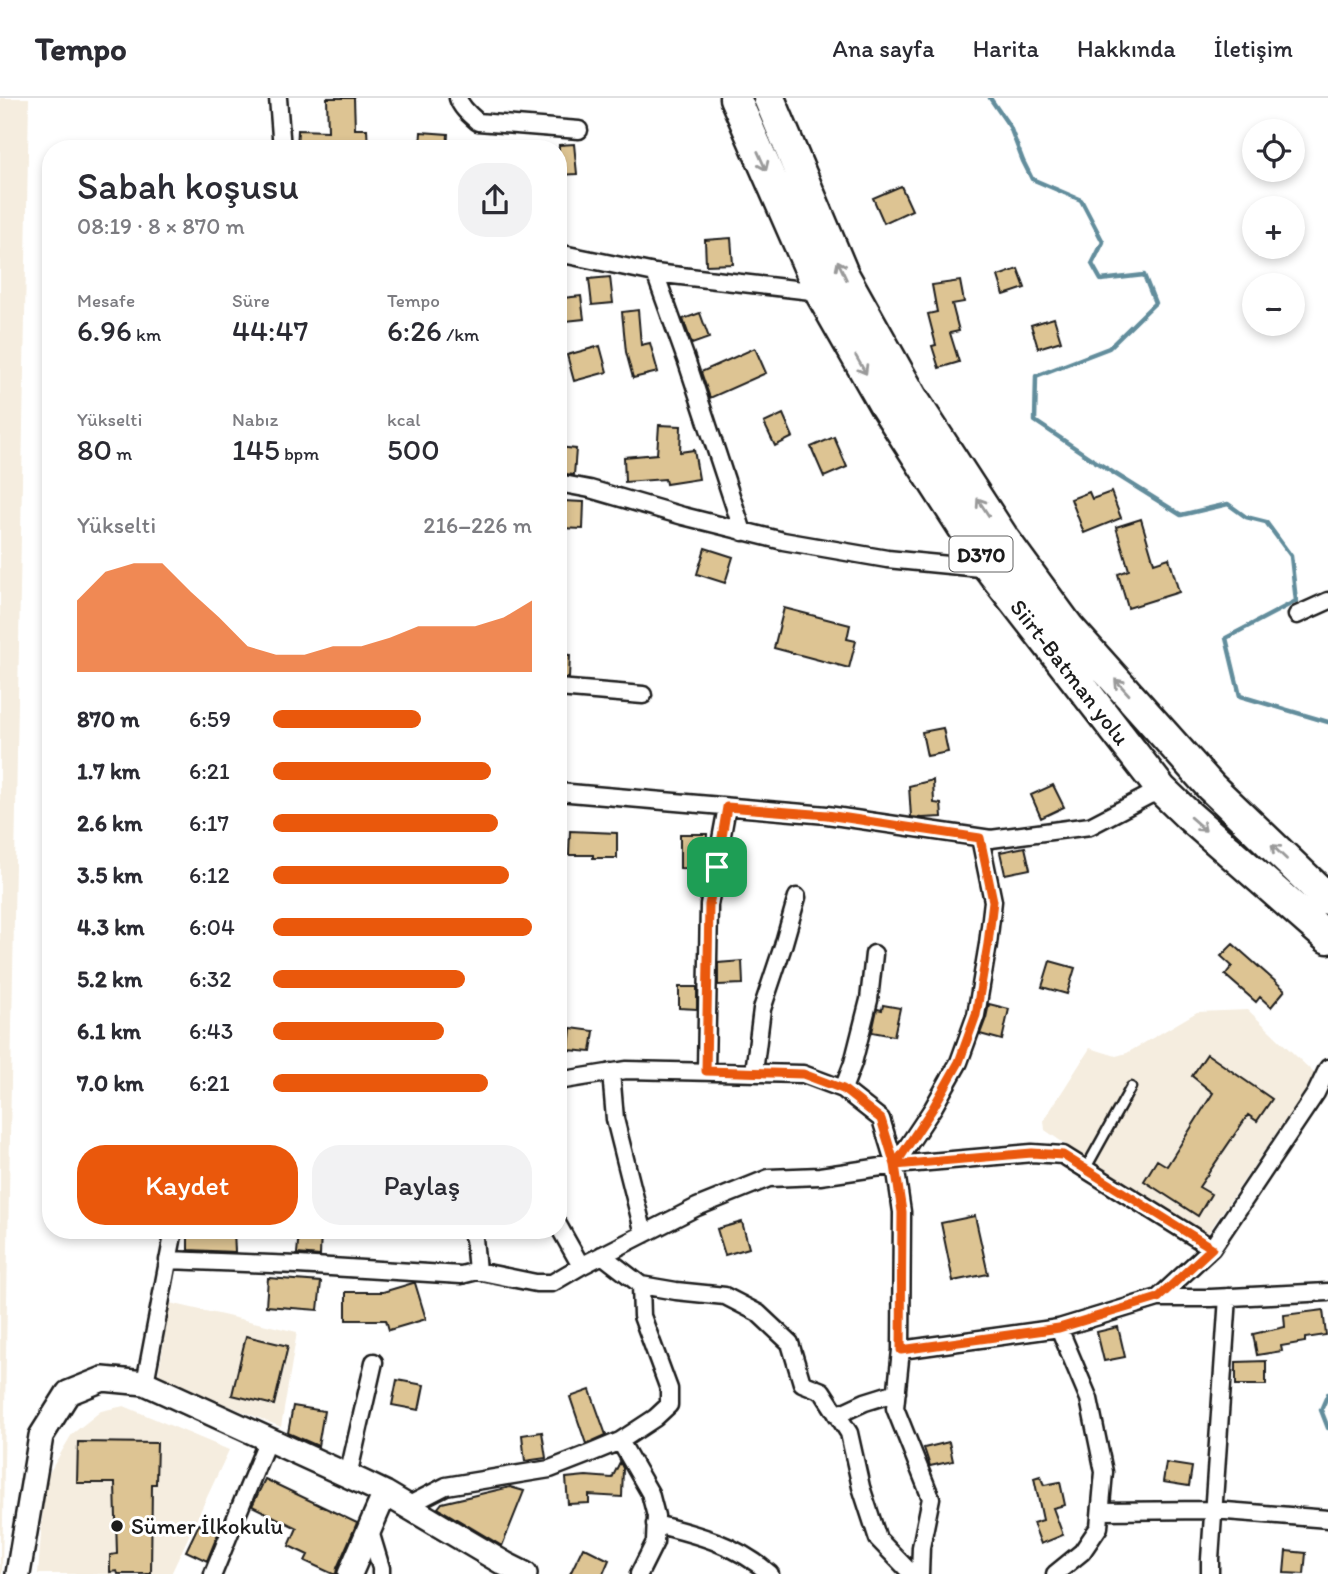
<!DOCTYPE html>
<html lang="tr">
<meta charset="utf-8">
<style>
body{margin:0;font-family:Itim,sans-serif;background:#f2f2f3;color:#2b2b33;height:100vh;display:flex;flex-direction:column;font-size:26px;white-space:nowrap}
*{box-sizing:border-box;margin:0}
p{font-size:23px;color:#7c7c81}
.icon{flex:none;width:38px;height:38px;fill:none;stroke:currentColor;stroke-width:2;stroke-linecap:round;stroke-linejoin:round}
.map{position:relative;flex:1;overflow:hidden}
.details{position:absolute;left:42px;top:42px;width:525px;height:1099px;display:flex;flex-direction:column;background:#fff;border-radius:28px;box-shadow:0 4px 10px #0003}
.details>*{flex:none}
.fabs{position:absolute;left:1242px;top:21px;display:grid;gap:14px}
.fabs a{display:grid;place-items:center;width:63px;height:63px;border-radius:50%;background:#fff;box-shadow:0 4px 10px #0003;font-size:35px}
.pin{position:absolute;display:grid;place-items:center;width:60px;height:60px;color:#fff;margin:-30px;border-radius:14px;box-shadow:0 4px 10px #0006}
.round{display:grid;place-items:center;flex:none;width:74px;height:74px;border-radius:28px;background:#f2f2f3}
.headline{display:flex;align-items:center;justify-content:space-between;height:119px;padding:0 35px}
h1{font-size:38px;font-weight:600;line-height:52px}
.figures{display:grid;grid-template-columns:repeat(3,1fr);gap:10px;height:119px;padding:7px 35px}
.figures div{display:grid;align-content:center}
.figures b{font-size:30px;font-weight:600}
.figures small{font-size:19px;font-weight:400}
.figures p{font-size:19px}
.chart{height:196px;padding:14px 35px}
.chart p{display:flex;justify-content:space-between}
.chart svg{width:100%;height:126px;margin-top:7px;fill:#ea580c;opacity:.7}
.button{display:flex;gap:14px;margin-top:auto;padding:14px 35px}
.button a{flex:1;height:80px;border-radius:28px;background:#ea580c;color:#fff;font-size:28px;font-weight:600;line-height:80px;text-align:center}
.button a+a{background:#f2f2f3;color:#2b2b33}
ul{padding:0 35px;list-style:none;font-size:23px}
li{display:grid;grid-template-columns:112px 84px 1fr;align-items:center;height:52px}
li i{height:18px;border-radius:9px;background:#ea580c}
header{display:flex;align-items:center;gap:42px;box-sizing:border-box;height:98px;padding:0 35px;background:#fff;border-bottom:2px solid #e1e1e2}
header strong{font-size:33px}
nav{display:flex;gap:38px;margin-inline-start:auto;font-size:24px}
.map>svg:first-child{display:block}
.built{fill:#f5eddf}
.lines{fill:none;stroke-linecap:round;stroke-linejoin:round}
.stream{stroke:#628d9c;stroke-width:4.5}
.building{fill:#ddc493;stroke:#1c1c1c;stroke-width:2}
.lane-casing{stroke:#1c1c1c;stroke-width:13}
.street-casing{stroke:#1c1c1c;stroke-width:21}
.secondary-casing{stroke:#1c1c1c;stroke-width:28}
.highway-casing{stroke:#1c1c1c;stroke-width:35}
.lane{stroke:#fff;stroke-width:8}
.street{stroke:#fff;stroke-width:16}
.secondary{stroke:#fff;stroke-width:23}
.highway{stroke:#fff;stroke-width:30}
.oneway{stroke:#999}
.route-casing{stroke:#fff;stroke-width:14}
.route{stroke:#ea580c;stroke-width:9}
.poi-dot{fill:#1c1c1c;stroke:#fff;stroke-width:2.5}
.labels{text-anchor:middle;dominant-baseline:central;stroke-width:6;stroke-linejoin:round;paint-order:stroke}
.shield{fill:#fff;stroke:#606060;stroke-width:2}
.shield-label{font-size:21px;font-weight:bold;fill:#1c1c1c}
.street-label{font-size:23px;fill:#1c1c1c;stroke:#fff}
.poi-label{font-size:23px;fill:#1c1c1c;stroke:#fff;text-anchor:start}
</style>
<header>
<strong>Tempo</strong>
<nav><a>Ana sayfa</a><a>Harita</a><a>Hakkında</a><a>İletişim</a></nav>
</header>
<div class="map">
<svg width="1328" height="1476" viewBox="0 0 1328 1476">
<rect width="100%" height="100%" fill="#fff"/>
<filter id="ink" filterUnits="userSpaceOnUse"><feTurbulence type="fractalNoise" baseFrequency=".0143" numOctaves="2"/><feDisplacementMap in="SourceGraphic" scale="14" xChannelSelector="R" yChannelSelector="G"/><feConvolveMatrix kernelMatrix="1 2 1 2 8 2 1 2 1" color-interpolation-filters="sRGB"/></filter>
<g filter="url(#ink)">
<path class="built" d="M0,0H29L2,1476H0Z
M1248,912L1316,977L1208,1135H1192L1045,1032L1044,1022L1090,950L1116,958L1127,955L1197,914Z
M170,1205L297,1234L281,1329L158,1279Z
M124,1308L229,1352L171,1476H38L45,1382L72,1336L101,1313Z"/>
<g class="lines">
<path class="stream" d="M990,0L1010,29L1023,63L1032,81L1081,102L1103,144L1092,166L1101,182L1144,177L1155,205L1109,250L1036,278L1035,323L1093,362L1181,417L1228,406L1246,419L1266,424L1291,458L1296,503L1226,540L1240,598L1328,624
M1328,1296L1321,1312L1328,1330"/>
</g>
<path class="building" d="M327,0H354L355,31H367L368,51H297L298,32L328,33Z
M421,34L448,36L447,51H420Z
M574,46L577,76L558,77L559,47Z
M901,88L912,112L884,125L873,100Z
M731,140L733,166L706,167L705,142Z
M1018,171L1025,190L1004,197L998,178Z
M610,179L613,205L592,207L589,181Z
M960,183L964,204L952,206L959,233L950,235L959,264L939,270L932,248L936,247L928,216L937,214L932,187Z
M581,198L584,221L566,223L563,200Z
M638,212L641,247L650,245L658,274L633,280L626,254L622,214Z
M700,215L709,240L692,246L683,221Z
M1054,220L1061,243L1038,250L1031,227Z
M600,248L607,274L574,283L567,257Z
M755,250L766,275L710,300L701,274Z
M783,316L793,339L775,348L764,325Z
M659,327L681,328L680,354L694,352L699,381L666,386L665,381L625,384L624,359L657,356Z
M834,339L847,369L824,379L811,349Z
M558,349L576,351L574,377L558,375Z
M1089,394L1092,401L1111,394L1121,420L1084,435L1071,401Z
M562,403L584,404L583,431L560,430Z
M1141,421L1154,465L1169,460L1179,494L1128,510L1118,476L1129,472L1116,429Z
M705,450L733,459L725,485L697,476Z
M784,510L850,527L847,541L856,543L849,570L774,550Z
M558,556L570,557L569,580H558Z
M943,630L948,654L927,658L922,634Z
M933,682L934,705L941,706L942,719L922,720L911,719L909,688Z
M1053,687L1064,709L1041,720L1031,697Z
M570,733L617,735V760H593V757H569Z
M680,736H707L705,771L680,770Z
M1025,749L1030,771L1005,776L1000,754Z
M1233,846L1285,892L1271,909L1260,899L1256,904L1225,877L1232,868L1221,858Z
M742,863L743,886L718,887V865Z
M1050,863L1075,870L1067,896L1042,889Z
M679,889H697V911L679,910Z
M989,906L1009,911L1002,942L980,936L986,920Z
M883,907L900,910L894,938L872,934L877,911L882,912Z
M571,930L594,933L591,954L569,952Z
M1207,956L1272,1001L1257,1023L1248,1017L1199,1089L1211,1096L1198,1118L1144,1083L1157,1062L1167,1068L1213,995L1192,978Z
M975,1118L988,1176L953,1183L941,1125Z
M742,1124L749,1150L725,1157L717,1131Z
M188,1132H234L235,1154L188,1152Z
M299,1132H321L320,1158L297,1156Z
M268,1180L321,1184L318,1212L266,1208Z
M413,1185H415L426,1221L389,1232L386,1222H346V1194H383Z
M1323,1212L1326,1237L1305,1240V1244L1281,1248L1282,1253L1257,1257L1253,1236L1285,1229L1284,1217Z
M1118,1229L1125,1259L1104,1263L1097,1234Z
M246,1238L288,1248L274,1307L232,1297Z
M1266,1263V1287H1236V1264Z
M397,1282L424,1287L419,1312L392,1307Z
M590,1292L606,1337L586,1346L570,1299Z
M293,1308L324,1313L318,1348L288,1335Z
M542,1334L546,1360L525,1363L522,1337Z
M78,1344L157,1345L156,1386H152L151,1476H118L117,1473L110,1474V1457L117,1456L115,1385H77Z
M949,1344L953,1363L930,1368L924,1350Z
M620,1364L623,1370L622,1399L589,1397V1405L568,1406L566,1380L586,1378L612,1380Z
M1166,1365L1192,1369L1189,1388L1163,1384Z
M1040,1378L1044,1387L1060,1384L1065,1407L1053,1410L1063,1437L1041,1446L1033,1425L1043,1422L1034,1380Z
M265,1381L357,1425L337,1470L336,1476H333L305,1463L308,1457L289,1448L297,1430L252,1408Z
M510,1389L524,1393L502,1448L438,1410L442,1405Z
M199,1426L218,1436L207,1463L186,1453Z
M583,1449L609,1462L603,1476H570Z
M1286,1453L1306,1455L1304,1476L1284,1475Z"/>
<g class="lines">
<g class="lane-casing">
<path id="lane" d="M1086,1070L1131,989"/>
</g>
<g class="street-casing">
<path id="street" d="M278,0L282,51
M458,0C461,10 470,17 478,24L579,32
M558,155L655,175L820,194
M655,175L687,264L743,434
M558,385L590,391L683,418L783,443L887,461L990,471
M1297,517L1328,503
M558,590L643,597
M558,694L827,717L991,741L1090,728L1161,691
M706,973L709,807L727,709
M611,974L615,1021L644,1136
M754,974L762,911L783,848L797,799
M558,983L626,972L803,976L843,991L881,1021L895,1067L902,1114L901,1252L895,1310L931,1400L921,1449L920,1476
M843,991L853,965L869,902L874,856
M895,1067L933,1010L959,964L976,917L988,846L993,803L980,740
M558,1127L581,1168
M468,1132L474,1140L477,1173
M602,1157L641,1187L676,1193L725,1198L758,1215L790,1245L802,1285L822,1293L849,1335L861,1389L878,1441L912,1476
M168,1162L298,1167L461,1177L477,1173L536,1185H552L581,1168L697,1109L769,1080L820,1078L895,1067L1032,1055L1063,1057L1212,1150
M1158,1200H1211L1328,1194
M901,1252L1059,1230L1158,1200L1212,1150L1316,995L1328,970
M145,1285L174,1132
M837,1317L865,1304L897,1294
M620,1343L650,1395L656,1418L655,1444L639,1476
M348,1378L374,1264
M407,1408L446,1388L550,1371L591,1355L620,1343L655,1320L669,1307V1291L642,1218L641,1187
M1101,1413L1213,1412L1328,1421
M655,1426C696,1436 738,1447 770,1476
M369,1430L381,1470V1476
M213,1476L268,1341
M1055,1476L1082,1454L1099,1429L1104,1374L1089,1301L1059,1230
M1210,1476V1461L1228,1199"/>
</g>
<g class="secondary-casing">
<path id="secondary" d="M18,1476L41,1338L68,1295L103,1281L145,1285L362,1384L385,1395L505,1466L525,1476
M350,1476L385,1395"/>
</g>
<g class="highway-casing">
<path id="highway" d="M735,0L820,194L885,308L990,471L1161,691L1188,717L1328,840
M769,0L843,176L913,301L1004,441L1069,530L1211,689L1328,801"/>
</g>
<use href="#lane" class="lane"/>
<use href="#street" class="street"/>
<use href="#secondary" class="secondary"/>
<use href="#highway" class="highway"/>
</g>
<defs><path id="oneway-shaft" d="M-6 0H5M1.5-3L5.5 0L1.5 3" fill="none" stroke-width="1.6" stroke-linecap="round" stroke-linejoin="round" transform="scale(1.75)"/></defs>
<g class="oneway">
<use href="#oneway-shaft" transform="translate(762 63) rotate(66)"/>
<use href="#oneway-shaft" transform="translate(842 172) rotate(-115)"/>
<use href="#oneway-shaft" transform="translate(861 267) rotate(60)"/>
<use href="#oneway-shaft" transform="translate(983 409) rotate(-123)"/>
<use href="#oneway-shaft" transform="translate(1122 589) rotate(-132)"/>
<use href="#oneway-shaft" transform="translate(1198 726) rotate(41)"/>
<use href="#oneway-shaft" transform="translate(1279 754) rotate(-136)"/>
</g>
</g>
<g class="lines" filter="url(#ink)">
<g class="route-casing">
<path id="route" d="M717,769L709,807L706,973L803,976L843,991L881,1021L895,1067L902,1114L901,1252L1059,1230L1158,1200L1212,1150L1063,1057L1032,1055L895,1067L933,1010L959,964L976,917L988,846L993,803L980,740L827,717L727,709L717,769"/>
</g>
<use href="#route" class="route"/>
</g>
<circle class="poi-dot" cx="117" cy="1428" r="7"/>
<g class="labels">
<rect class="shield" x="949.5" y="438.5" width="63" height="35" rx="5"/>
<g class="shield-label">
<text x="981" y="456">D370</text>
</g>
<g class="street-label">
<text transform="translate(1070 574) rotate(52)">Siirt-Batman yolu</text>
</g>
<g class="poi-label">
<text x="131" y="1428">Sümer İlkokulu</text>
</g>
</g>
</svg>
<div class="fabs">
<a><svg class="icon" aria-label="locate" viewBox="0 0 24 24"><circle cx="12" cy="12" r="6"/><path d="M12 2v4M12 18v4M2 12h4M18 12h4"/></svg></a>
<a>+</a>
<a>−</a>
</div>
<div class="pin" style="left:717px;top:769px;background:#1e9e55"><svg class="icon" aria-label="arrive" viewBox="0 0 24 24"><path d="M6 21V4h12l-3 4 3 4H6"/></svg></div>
<section class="details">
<div class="headline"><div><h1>Sabah koşusu</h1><p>08:19 · 8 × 870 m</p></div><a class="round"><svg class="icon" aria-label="share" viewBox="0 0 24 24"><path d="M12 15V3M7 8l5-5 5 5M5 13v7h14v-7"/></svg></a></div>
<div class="figures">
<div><p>Mesafe</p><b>6.96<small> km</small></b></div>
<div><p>Süre</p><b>44:47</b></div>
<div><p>Tempo</p><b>6:26<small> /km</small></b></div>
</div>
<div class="figures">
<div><p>Yükselti</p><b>80<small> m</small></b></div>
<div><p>Nabız</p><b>145<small> bpm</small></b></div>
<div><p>kcal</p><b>500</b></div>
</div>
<div class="chart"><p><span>Yükselti</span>216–226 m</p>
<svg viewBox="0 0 160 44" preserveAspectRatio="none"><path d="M0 44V19L10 9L20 6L30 6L40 16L50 25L60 35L70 38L80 38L90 35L100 35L110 32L120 28L130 28L140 28L150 25L160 19V44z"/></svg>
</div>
<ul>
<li><b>870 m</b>6:59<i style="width:57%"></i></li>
<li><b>1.7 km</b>6:21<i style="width:84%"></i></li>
<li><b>2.6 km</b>6:17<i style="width:87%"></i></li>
<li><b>3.5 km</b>6:12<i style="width:91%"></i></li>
<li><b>4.3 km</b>6:04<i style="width:100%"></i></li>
<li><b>5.2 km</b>6:32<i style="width:74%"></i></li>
<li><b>6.1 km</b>6:43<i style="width:66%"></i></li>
<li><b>7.0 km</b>6:21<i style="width:83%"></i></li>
</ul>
<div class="button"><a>Kaydet</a><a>Paylaş</a></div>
</section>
</div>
